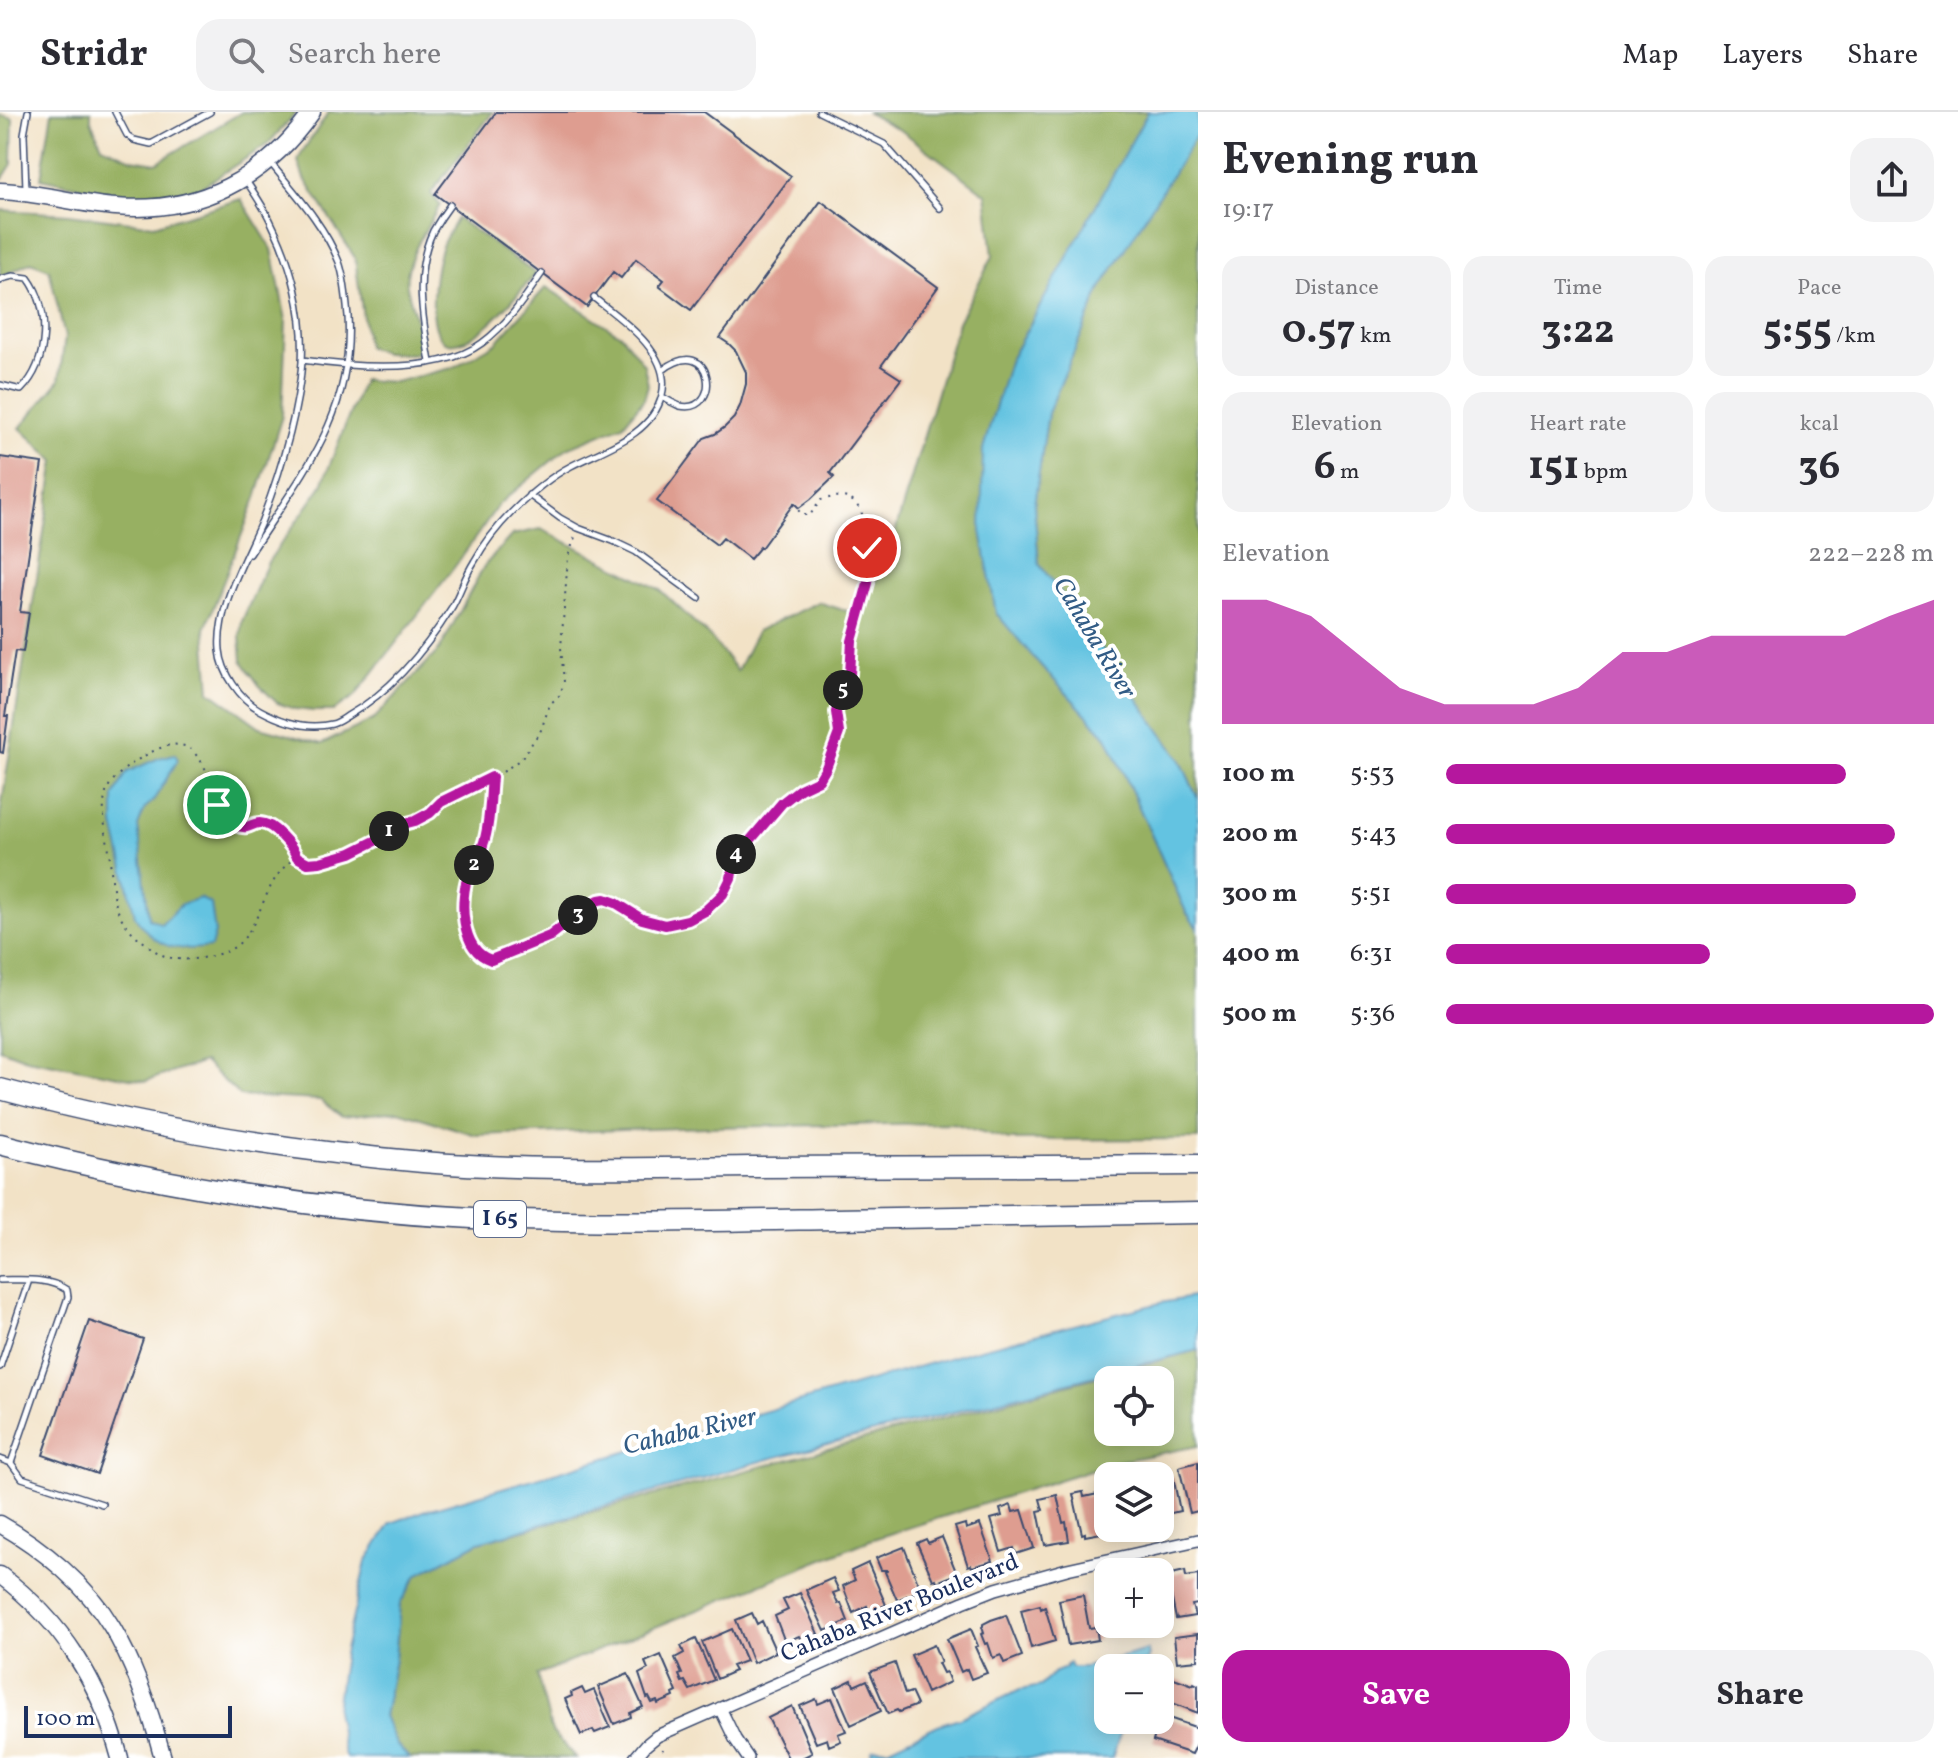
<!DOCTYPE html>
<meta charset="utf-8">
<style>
body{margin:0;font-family:Vollkorn,serif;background:#f2f2f3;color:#2b2b33;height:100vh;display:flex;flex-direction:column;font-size:30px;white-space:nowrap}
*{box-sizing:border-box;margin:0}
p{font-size:26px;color:#7c7c81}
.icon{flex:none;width:44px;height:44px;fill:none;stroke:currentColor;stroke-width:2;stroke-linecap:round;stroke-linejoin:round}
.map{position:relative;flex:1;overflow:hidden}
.details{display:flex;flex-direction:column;background:#fff;width:760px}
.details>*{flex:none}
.controls{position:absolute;left:1094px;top:1254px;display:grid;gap:16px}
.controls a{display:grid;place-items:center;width:80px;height:80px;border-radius:16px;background:#fff;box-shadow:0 4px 20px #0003;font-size:40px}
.scale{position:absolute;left:24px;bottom:20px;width:208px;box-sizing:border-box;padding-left:8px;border:4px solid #1b2f5e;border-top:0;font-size:22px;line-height:28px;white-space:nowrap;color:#1b2f5e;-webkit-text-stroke:6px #fff;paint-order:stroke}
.pin{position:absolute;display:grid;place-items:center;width:68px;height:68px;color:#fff;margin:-34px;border:4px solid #fff;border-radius:50%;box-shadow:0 2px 8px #0007}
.km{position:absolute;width:40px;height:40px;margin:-20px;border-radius:50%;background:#222;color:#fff;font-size:22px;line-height:40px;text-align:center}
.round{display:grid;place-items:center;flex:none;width:84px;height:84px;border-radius:24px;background:#f2f2f3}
.summary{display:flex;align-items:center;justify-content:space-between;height:136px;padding:0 24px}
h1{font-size:44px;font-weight:700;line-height:60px}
.stats{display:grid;grid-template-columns:repeat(3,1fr);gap:12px;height:136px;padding:8px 24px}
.stats div{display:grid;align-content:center;border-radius:20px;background:#f2f2f3;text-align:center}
.stats b{font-size:40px;font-weight:700}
.stats small{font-size:22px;font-weight:400}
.stats p{font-size:22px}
.chart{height:224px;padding:16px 24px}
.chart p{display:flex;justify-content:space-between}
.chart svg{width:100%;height:144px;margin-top:8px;fill:#b5179e;opacity:.7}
.cta{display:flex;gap:16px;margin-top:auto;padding:16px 24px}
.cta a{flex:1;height:92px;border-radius:24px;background:#b5179e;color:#fff;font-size:32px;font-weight:700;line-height:92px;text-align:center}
.cta a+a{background:#f2f2f3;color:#2b2b33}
ul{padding:0 24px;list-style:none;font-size:26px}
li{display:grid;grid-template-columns:128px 96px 1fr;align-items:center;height:60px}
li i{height:20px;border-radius:10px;background:#b5179e}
header{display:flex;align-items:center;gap:48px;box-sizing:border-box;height:112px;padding:0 40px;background:#fff;border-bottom:2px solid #e1e1e2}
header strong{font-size:38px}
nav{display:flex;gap:44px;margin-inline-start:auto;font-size:28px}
.search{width:560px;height:72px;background:#f2f2f3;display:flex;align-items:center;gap:20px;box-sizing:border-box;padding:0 28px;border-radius:24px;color:#7c7c81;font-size:30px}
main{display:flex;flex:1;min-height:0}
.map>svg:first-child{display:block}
.forest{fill:#97b062;stroke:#597060;stroke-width:2;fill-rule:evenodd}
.water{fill:#63c3e1;stroke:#3f79a0;stroke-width:2}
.building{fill:#de9d90}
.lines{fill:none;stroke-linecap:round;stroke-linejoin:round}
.lane-casing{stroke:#3b4a6e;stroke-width:8}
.street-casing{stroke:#3b4a6e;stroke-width:14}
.secondary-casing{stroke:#3b4a6e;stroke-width:19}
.highway-casing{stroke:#3b4a6e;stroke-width:23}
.path{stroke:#3b4a6e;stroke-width:2;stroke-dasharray:2 6;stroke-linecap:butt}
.lane{stroke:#fff;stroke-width:5}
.street{stroke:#fff;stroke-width:11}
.secondary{stroke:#fff;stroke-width:16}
.highway{stroke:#fff;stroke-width:20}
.route-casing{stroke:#fff;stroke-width:16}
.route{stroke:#b5179e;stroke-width:10}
.labels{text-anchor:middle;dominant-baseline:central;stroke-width:8;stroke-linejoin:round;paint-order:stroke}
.shield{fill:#fff;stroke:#5f6d8e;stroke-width:2}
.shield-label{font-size:22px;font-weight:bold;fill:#1b2f5e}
.street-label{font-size:24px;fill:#1b2f5e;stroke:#fff}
.water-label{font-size:26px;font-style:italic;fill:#315b85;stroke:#fff}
</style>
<header>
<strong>Stridr</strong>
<div class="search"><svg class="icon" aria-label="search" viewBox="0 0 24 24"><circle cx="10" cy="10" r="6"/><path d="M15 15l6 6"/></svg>Search here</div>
<nav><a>Map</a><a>Layers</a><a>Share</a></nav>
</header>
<main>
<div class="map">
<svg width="1198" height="1646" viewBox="0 0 1198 1646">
<rect width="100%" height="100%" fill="#fff"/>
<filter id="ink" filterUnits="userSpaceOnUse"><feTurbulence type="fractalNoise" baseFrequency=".0125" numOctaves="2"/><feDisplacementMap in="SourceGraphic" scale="16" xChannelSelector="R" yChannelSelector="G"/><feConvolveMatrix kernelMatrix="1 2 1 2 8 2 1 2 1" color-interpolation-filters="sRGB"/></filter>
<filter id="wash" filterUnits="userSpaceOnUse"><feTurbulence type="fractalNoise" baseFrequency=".006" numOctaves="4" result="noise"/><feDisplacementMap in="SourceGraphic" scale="32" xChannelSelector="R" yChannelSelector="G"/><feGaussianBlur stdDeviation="1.8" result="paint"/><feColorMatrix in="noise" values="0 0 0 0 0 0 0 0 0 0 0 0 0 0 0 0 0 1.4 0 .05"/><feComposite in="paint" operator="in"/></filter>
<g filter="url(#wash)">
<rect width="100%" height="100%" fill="#f2e2c6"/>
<path class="forest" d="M52,0H91V9L102,34L132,47L156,51L242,0H297L268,32L200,76L154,84L109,81L41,66Z
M329,0H493L431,81L440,93C429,112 403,151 407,174C411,197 425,219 415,242L385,241L367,235L355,146L303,64L298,49L302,40Z
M866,0H1148L1009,250L1035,547L1108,626L1186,800L1198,817V1027L1009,1028L953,1011L708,1015L476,1023L398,999L342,1005L320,988L240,984L204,950L146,969L27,947L0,937V703L55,349L20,316L59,269L65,225L49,157L31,150L0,165V98L69,102L154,113L241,87L272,137L286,208L282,304L256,386L205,517L210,579L260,615L322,632L373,608L440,537L484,454L512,423L541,417L659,477L712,527L737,559L757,519L818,490L856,502L885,454L958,210L993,144L986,82L902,19Z
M0,3L13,6L12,52L3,66H0Z
M1198,18V687L1180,647L1039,452L1034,393L1048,301L1101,176Z
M457,106L536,162C517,182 484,226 456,231C421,238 434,152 442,134C446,124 452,115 457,106Z
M546,175L622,224L644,253L648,273L644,287L623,313L567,336L499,392L456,453L355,584L333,599H314L295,597L277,591L259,573L242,549L240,524L242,509L268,450L321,375L363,268L395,270L452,256L496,231Z
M1198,1238V1334L1115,1350L870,1428L537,1563L552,1620L576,1646H409L396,1632L384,1604L395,1547L400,1492L417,1463L479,1430ZM1108,1268H1160V1320H1108Z"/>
<path class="water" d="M1148,0H1198V21L1101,176L1048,301L1034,393L1039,452L1081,507L1180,647L1198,687V817L1186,800L1108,626L1035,547L996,501L981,419L983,337L1009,250Z
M175,642L178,648L153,689L145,696L138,714L149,806L161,812L182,792L200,786L211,792L215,821L211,835C175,840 155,836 135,804L114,713V684L127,660L159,646Z
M1198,1184V1238L769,1347L479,1430L417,1463L400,1492L395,1547L384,1604L396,1632L409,1646H346L344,1642L336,1598L344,1542L366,1450L391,1411L427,1398L969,1240L1160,1191Z
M1147,1538L1149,1543L1144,1556H1108V1608H1125L1112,1646H881L871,1641L873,1637L890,1636L938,1613L962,1605L1020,1578L1041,1574L1053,1561L1066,1556V1553L1069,1551L1071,1555H1085Z"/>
<g id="blocks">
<path class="building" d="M496,0H704L791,64L691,198L659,174L664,168L636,147L621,166L613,160L587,195L435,82Z
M821,89L938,175L881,254L901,267L830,361L834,365L811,387L799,396L794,391L761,436L760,435L750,447L723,426L717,433L657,389L704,326L715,322L725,315L734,306L740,294L746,272V260L736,239L729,232L720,226Z
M0,345L42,351L20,500L29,501L23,540L15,539L5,604H8L3,641L0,640Z
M89,1209L143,1227L97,1362L43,1343Z
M1198,1350V1399L1190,1401L1179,1355Z
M1173,1364L1180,1399L1167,1402L1168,1407L1160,1408V1367Z
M1083,1380L1084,1385L1098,1382L1107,1420L1085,1424V1421L1082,1422L1073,1382Z
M1057,1383L1063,1411L1066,1410L1069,1429L1045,1433L1038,1399L1043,1398L1040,1387Z
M1011,1393L1013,1400L1022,1398L1034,1436L1016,1442L1014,1436L1001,1440L991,1407L1002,1404L1000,1397Z
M965,1412L966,1417L980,1412L993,1449L972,1455L971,1453L968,1454L955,1415Z
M942,1425L957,1462L937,1470L936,1467L933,1468L917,1431L926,1427L928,1431Z
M904,1435L921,1478L897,1488L885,1460L887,1459V1458H881L876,1446Z
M868,1451L886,1493L869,1500L867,1494L853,1501L843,1474L855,1468L851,1459Z
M1185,1459L1186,1465L1198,1463V1492L1192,1493L1195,1504L1176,1507L1167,1463Z
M833,1466L839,1479L833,1481L838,1492L841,1491L848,1509L825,1519L806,1478Z
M1108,1477V1510H1107L1099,1479Z
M800,1481L818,1522L802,1530L799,1524L785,1530L775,1504L788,1498L783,1488Z
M1083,1483L1089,1516L1096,1515L1098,1528L1068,1533L1059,1488Z
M1160,1490L1163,1497L1168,1496L1171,1510L1160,1513Z
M1040,1493L1041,1497L1045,1495L1055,1529L1031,1536L1021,1498Z
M752,1501L757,1512L762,1509L776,1540L753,1551L736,1508Z
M1006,1503L1022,1544L1004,1551L1001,1543L993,1546L988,1531L985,1532L981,1522L984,1521L982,1515L983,1514V1512L991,1508Z
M1114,1512H1130L1132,1519L1116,1523Z
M732,1517L746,1549L732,1554L735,1559L717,1567L702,1530Z
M971,1517L978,1534L975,1535L987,1561L971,1567L967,1557L961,1560L947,1527Z
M1198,1522V1548L1177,1550L1174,1525Z
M696,1527L714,1568L690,1578L685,1569L682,1570L679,1563L682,1562L675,1546L684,1541L681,1534Z
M934,1533L941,1550L938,1551L943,1561L946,1560L950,1570L927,1581L911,1543Z
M661,1543L677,1580L673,1582L674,1585L658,1592L657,1589L652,1591L649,1585L647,1586L639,1562L648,1557L645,1550Z
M895,1551L905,1582L911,1580L917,1593L899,1600L897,1598L888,1602L870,1560Z
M628,1562L643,1595L630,1601L631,1605L614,1612L598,1575Z
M1163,1562L1193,1573L1194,1571L1198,1573V1601L1162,1587L1165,1578L1160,1576V1571Z
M852,1568L854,1574L867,1568L881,1599L851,1613L835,1576Z
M582,1576L585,1582L594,1578L610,1615L595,1621L593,1618L581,1623L565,1587L572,1584L571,1581Z
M832,1586L846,1619L838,1622L841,1629L829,1634L827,1627L816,1631L800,1594L816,1587L818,1592Z
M792,1594L812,1641L802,1646H788L768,1606Z
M1160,1603L1198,1616V1630L1192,1642L1153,1629L1159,1611L1151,1608H1160Z"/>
</g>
</g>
<g filter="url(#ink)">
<use href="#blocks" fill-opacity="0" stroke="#3b4a6e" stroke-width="2"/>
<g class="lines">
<g class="lane-casing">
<path id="lane" d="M115,0L127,23L134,28L151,32L210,0
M819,0L884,32L940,96
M245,67C254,81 264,95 271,110C292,152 305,202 302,250C298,303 281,358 262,408C246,446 216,496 220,538C222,561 240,587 260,598C282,610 307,618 332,612C338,611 344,606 349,603C391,579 426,537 452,495C460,481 465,464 474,450C484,432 497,415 512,400C530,382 548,366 571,354C603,337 652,324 662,283C673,242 621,207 594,186
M26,77L24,22L28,0
M0,169L1,167L13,164L28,166C51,197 49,250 21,278L0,273
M302,248C352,255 439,263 482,231C507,213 525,186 542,161
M430,250C423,207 413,161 433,119C438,110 444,101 450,93
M662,285C668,288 674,292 680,294C723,303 714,219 663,258
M529,383L560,406L578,416L613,429L636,440L699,486
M250,442C301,363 354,304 348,204C346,186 345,166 339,150C324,112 294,80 269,49
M0,1168C22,1168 48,1165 67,1178L68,1185L11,1351
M0,1255L29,1168
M0,1347L11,1351L22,1366L102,1392"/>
</g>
<g class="street-casing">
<path id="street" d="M720,1596L735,1627L748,1646
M635,1646L646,1633L657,1624L963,1490L996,1477L1067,1457L1198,1428"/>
</g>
<g class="secondary-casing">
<path id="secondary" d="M0,79C39,80 77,92 116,95C198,102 266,66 312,0
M0,1412C42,1436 87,1473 112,1515C136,1555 151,1601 163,1646
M0,1463C63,1510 100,1571 120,1646"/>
</g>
<g class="highway-casing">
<path id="highway" d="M0,977C138,1014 281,1038 423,1050C532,1059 641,1056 750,1055C899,1055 1049,1054 1198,1053
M0,1032C154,1072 313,1098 472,1106C593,1112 714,1109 835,1107C956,1105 1077,1103 1198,1101"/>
</g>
<path class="path" d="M492,666C490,687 490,715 483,734C480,744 472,752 469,761C459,788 460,837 491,848L550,824L588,794L599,788L605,787L616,791L642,807L665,813L688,808L705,799L723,782L731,766L736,741L748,731L782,691L800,677L819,668L826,656L839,621L836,600L840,585L850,562L852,529L868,471L867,462L861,457C862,450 865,444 866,438C870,422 864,392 847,386C838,383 829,386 821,388L810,403H803L793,393
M297,745C258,768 264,825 225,840C207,846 183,851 165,844C156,841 148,833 140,827C129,818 120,807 116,793C112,776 111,756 109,738C106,720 100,696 107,678C114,660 151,637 170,633C176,632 182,633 188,635C194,640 200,647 204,654C216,678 215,708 245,716C249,714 253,711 257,710C272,708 292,734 297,745L308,751L320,750L351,741L377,728L396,714L415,709L430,701L441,690L500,662L522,646L541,618L550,592L560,583L564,570L561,536L568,445L575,425
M661,1646L663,1637"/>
<use href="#lane" class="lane"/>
<use href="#street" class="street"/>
<use href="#secondary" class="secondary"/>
<use href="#highway" class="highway"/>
</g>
</g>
<g class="lines" filter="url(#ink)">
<g class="route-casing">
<path id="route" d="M217,693C224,703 233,717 247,715C251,714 255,711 259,711C273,710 292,734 297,745L308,751L320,750L351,741L377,728L396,714L415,709L430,701L441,690L492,665C490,686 490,714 483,733C480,743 472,751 469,761C459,787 460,838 491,848L550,824L588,794L599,788L605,787L616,791L642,807L665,813L688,808L705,799L723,782L731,766L736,741L748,731L782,691L800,677L819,668L826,656L839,621L836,600L840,585L850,562L852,529L868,471L867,462L861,457L867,436"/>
</g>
<use href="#route" class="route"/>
</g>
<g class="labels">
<rect class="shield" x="474" y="1089" width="52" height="36" rx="6"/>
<g class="shield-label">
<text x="500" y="1107">I 65</text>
</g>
<g class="street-label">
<text transform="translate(900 1497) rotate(-22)">Cahaba River Boulevard</text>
</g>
<g class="water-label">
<text transform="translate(1094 526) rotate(59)">Cahaba River</text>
<text transform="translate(690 1320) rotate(-13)">Cahaba River</text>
</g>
</g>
</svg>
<div class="controls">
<a><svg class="icon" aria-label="locate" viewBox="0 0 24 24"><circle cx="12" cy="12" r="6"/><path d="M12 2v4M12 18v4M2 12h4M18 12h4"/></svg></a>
<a><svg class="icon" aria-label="layers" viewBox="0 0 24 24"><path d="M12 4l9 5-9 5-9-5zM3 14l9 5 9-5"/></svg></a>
<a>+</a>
<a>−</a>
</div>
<div class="scale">100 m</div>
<div class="pin" style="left:217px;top:693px;background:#1e9e55"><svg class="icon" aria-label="arrive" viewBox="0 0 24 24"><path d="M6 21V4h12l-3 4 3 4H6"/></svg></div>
<div class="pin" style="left:867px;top:436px;background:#d93025"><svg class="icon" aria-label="check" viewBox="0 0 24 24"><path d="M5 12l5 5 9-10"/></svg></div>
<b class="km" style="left:389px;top:719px">1</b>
<b class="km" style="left:474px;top:753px">2</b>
<b class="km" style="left:578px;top:803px">3</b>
<b class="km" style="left:736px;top:742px">4</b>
<b class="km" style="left:843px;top:578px">5</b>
</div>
<section class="details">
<div class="summary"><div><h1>Evening run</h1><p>19:17</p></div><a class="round"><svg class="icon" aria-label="share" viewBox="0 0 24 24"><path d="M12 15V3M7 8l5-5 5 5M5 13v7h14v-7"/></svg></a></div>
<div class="stats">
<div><p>Distance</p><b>0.57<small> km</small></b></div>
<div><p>Time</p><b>3:22</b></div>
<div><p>Pace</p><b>5:55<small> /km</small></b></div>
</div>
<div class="stats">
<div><p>Elevation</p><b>6<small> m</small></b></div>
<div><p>Heart rate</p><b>151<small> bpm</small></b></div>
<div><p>kcal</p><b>36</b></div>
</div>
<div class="chart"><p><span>Elevation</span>222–228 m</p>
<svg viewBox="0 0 160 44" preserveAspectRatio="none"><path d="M0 44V6L10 6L20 11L30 22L40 33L50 38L60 38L70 38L80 33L90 22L100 22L110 17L120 17L130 17L140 17L150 11L160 6V44z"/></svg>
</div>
<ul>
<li><b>100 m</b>5:53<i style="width:82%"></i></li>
<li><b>200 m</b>5:43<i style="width:92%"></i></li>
<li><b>300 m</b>5:51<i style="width:84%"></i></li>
<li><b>400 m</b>6:31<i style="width:54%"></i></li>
<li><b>500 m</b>5:36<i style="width:100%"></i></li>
</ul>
<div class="cta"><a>Save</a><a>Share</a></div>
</section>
</main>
